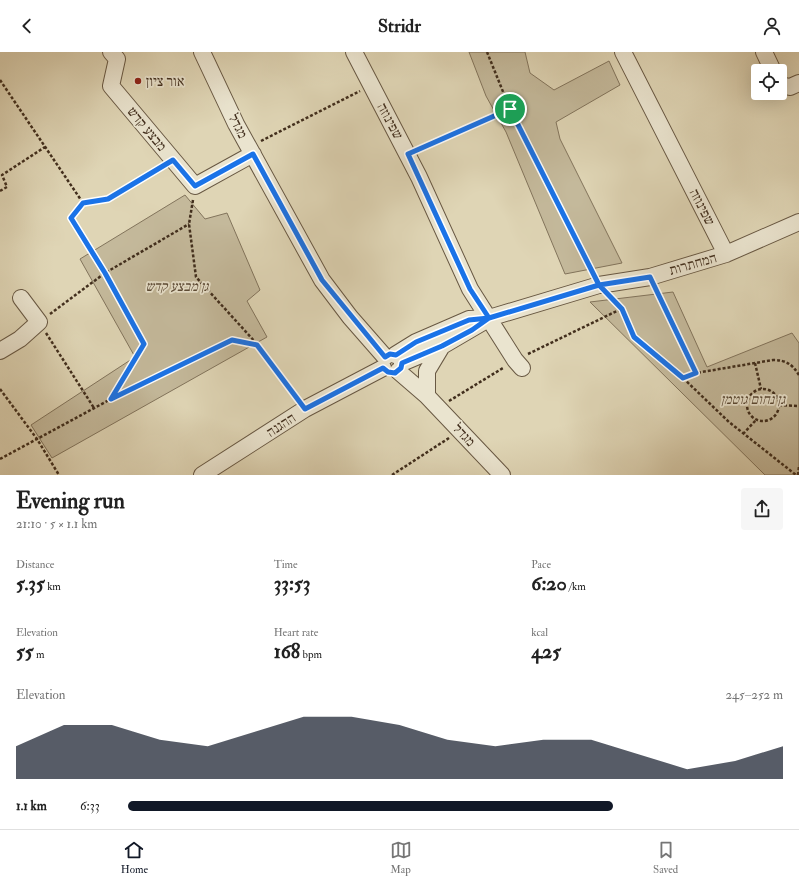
<!DOCTYPE html>
<meta charset="utf-8">
<style>
body{margin:0;font-family:"IM FELL Double Pica","Frank Ruhl Libre",serif;background:#f6f6f6;color:#222;height:100vh;display:flex;flex-direction:column;font-size:15px;white-space:nowrap}
*{box-sizing:border-box;margin:0}
p{font-size:13px;color:#767676}
.icon{flex:none;width:22px;height:22px;fill:none;stroke:currentColor;stroke-width:2;stroke-linecap:round;stroke-linejoin:round}
.map{position:relative;height:423px;overflow:hidden}
.drawer{display:flex;flex-direction:column;background:#fff;flex:1}
.drawer>*{flex:none}
.fabs{position:absolute;left:751px;top:12px;display:grid;gap:8px}
.fabs a{display:grid;place-items:center;width:36px;height:36px;border-radius:4px;background:#fff;box-shadow:0 4px 16px #0002;font-size:20px}
.pin{position:absolute;display:grid;place-items:center;width:34px;height:34px;color:#fff;margin:-17px;border:2px solid #fff;border-radius:50%;box-shadow:0 1px 4px #0007}
.round{display:grid;place-items:center;flex:none;width:42px;height:42px;border-radius:4px;background:#f6f6f6}
.summary{display:flex;align-items:center;justify-content:space-between;height:68px;padding:0 16px}
h1{font-size:22px;font-weight:800;line-height:30px}
.metrics{display:grid;grid-template-columns:repeat(3,1fr);gap:6px;height:68px;padding:4px 16px}
.metrics div{display:grid;align-content:center}
.metrics b{font-size:20px;font-weight:800}
.metrics small{font-size:11px;font-weight:400}
.metrics p{font-size:11px}
.chart{height:112px;padding:8px 16px}
.chart p{display:flex;justify-content:space-between}
.chart svg{width:100%;height:72px;margin-top:4px;fill:#111827;opacity:.7}
ul{padding:0 16px;list-style:none;font-size:13px}
li{display:grid;grid-template-columns:64px 48px 1fr;align-items:center;height:30px}
li i{height:10px;border-radius:5px;background:#111827}
header{display:flex;justify-content:space-between;align-items:center;height:52px;padding:0 16px;background:#fff;font-size:18px;font-weight:800}
.dock{display:flex;justify-content:space-around;align-items:center;height:56px;border-top:1px solid #e0e0e0;background:#fff;font-size:11px;color:#767676}
.dock a{display:grid;justify-items:center;gap:2px}
.dock .current{color:#111827}
.map>svg:first-child{display:block}
.green{fill:#c4b99b;stroke:#82745c}
.lines{fill:none;stroke-linecap:round;stroke-linejoin:round}
.minor-casing{stroke:#685843;stroke-width:18}
.path{stroke:#412e1d;stroke-width:2.5;stroke-dasharray:3 2;stroke-linecap:butt}
.minor{stroke:#eae4cf;stroke-width:16}
.route-casing{stroke:#fff;stroke-width:8}
.route{stroke:#1a73e8;stroke-width:5}
.poi-dot{fill:#8f2418;stroke:#eae4cf;stroke-width:1.5}
.labels{text-anchor:middle;dominant-baseline:central;stroke-width:3.5;stroke-linejoin:round;paint-order:stroke}
.poi-label{font-size:14px;fill:#412e1d;stroke:#eae4cf;text-anchor:start}
.street-label{font-size:14px;fill:#412e1d;stroke:#eae4cf}
.park-label{font-size:14px;font-style:italic;fill:#5b4a36;stroke:#eae4cf}
</style>
<header><svg class="icon" aria-label="back" viewBox="0 0 24 24"><path d="M15 5l-7 7 7 7"/></svg>Stridr<svg class="icon" aria-label="person" viewBox="0 0 24 24"><circle cx="12" cy="8" r="4"/><path d="M4 21q1-7 8-7t8 7"/></svg></header>
<div class="map">
<svg width="799" height="423" viewBox="0 0 799 423">
<rect width="100%" height="100%" fill="#dfd5b5"/>
<filter id="stains"><feTurbulence type="fractalNoise" baseFrequency=".005" numOctaves="4"/><feColorMatrix values="0 0 0 0 .2 0 0 0 0 .09 0 0 0 0 .02 0 0 0 .5 -.17"/></filter>
<radialGradient id="worn" r=".72"><stop offset=".6" stop-color="#630" stop-opacity="0"/><stop offset="1" stop-color="#630" stop-opacity=".3"/></radialGradient>
<path class="green" d="M469,0H525L530,21L554,38L609,9L620,33L556,70L560,87L622,211L565,222L506,80L486,44Z
M185,143L205,167L227,161L260,238L247,249L267,285L52,406L31,373L135,305L80,207Z
M673,240L707,315L792,281L799,291V423H765L590,250Z"/>
<g class="lines">
<g class="minor-casing">
<path id="minor" d="M111,0L117,7L111,34L195,134L253,102
M202,0L236,72L322,228L350,265L385,305
M354,0L419,125L470,237L515,308L522,316
M623,0L726,202
M764,0L773,19
M780,33L790,35L799,31
M0,299L20,287L39,270L21,246
M395,303L416,290L469,267L489,266L599,233L650,225L726,202L799,170
M402,311L442,294L483,270
M398,319L427,344L502,423
M427,344V319L442,294
M202,423L305,357L383,316"/>
</g>
<path class="path" d="M487,0L510,57L593,221
M0,28L83,151L71,166L105,221L144,292L111,347
M261,89L360,39
M421,97L510,57
M0,139L7,135L2,123L45,95
M193,148L189,172L196,225L257,292
M83,151L108,147L160,115
M656,237L696,321L773,308C786,308 792,312 799,323
M611,246L621,257L634,285L683,326L729,370L796,423
M50,262L105,221L189,172
M46,281L94,356
M528,302L621,257
M755,311L761,337
M683,326L696,321
M747 353a16 16 0 1 1 32 0a16 16 0 1 1-32 0Z
M0,337L37,387L59,423
M449,349L503,316
M779,353L799,354
M743,382L756,368
M0,407L111,347L232,288L257,293L297,346
M392,423L449,386
M798,423L799,414"/>
<use href="#minor" class="minor"/>
</g>
<g class="lines">
<g class="route-casing">
<path id="route" d="M510,57L408,102L470,237L489,266L469,268L416,290L396,303L390,302L385,305L322,228L253,102L195,134L173,108L108,147L83,151L71,166L105,221L144,292L111,347L232,288L257,293L305,357L383,316L388,320L395,321L401,316L402,311L442,294L472,278L489,266L599,233L622,257L634,285L683,326L696,321L650,225L599,233L510,57"/>
</g>
<use href="#route" class="route"/>
</g>
<circle class="poi-dot" cx="138" cy="29" r="4"/>
<g class="labels">
<g class="poi-label">
<text x="146" y="29">אור ציון</text>
</g>
<g class="street-label">
<text transform="translate(390 69) rotate(62)">שפינוזה</text>
<text transform="translate(238 74) rotate(63)">מגדל</text>
<text transform="translate(147 77) rotate(50)">מבצע קדש</text>
<text transform="translate(702 155) rotate(63)">שפינוזה</text>
<text transform="translate(693 212) rotate(-16)">המחתרות</text>
<text transform="translate(281 373) rotate(-33)">ההגנה</text>
<text transform="translate(464 383) rotate(47)">מגדל</text>
</g>
<g class="park-label">
<text x="177" y="234">גן מבצע קדש</text>
<text x="753" y="347">גן נחום גוטמן</text>
</g>
</g>
<rect width="100%" height="100%" filter="url(#stains)"/>
<rect width="100%" height="100%" fill="url(#worn)"/>
</svg>
<div class="fabs">
<a><svg class="icon" aria-label="locate" viewBox="0 0 24 24"><circle cx="12" cy="12" r="6"/><path d="M12 2v4M12 18v4M2 12h4M18 12h4"/></svg></a>
</div>
<div class="pin" style="left:510px;top:57px;background:#1e9e55"><svg class="icon" aria-label="arrive" viewBox="0 0 24 24"><path d="M6 21V4h12l-3 4 3 4H6"/></svg></div>
</div>
<section class="drawer">
<div class="summary"><div><h1>Evening run</h1><p>21:10 · 5 × 1.1 km</p></div><a class="round"><svg class="icon" aria-label="share" viewBox="0 0 24 24"><path d="M12 15V3M7 8l5-5 5 5M5 13v7h14v-7"/></svg></a></div>
<div class="metrics">
<div><p>Distance</p><b>5.35<small> km</small></b></div>
<div><p>Time</p><b>33:53</b></div>
<div><p>Pace</p><b>6:20<small> /km</small></b></div>
</div>
<div class="metrics">
<div><p>Elevation</p><b>55<small> m</small></b></div>
<div><p>Heart rate</p><b>168<small> bpm</small></b></div>
<div><p>kcal</p><b>425</b></div>
</div>
<div class="chart"><p><span>Elevation</span>245–252 m</p>
<svg viewBox="0 0 160 44" preserveAspectRatio="none"><path d="M0 44V24L10 11L20 11L30 20L40 24L50 15L60 6L70 6L80 11L90 20L100 24L110 20L120 20L130 29L140 38L150 33L160 24V44z"/></svg>
</div>
<ul>
<li><b>1.1 km</b>6:33<i style="width:74%"></i></li>
</ul>
</section>
<nav class="dock">
<a class="current"><svg class="icon" aria-label="home" viewBox="0 0 24 24"><path d="M3 11l9-7 9 7M6 9v11h12V9"/></svg>Home</a>
<a><svg class="icon" aria-label="map" viewBox="0 0 24 24"><path d="M3 6l6-2 6 2 6-2v14l-6 2-6-2-6 2zM9 4v14M15 6v14"/></svg>Map</a>
<a><svg class="icon" aria-label="saved" viewBox="0 0 24 24"><path d="M7 4h10v16l-5-4-5 4z"/></svg>Saved</a>
</nav>
